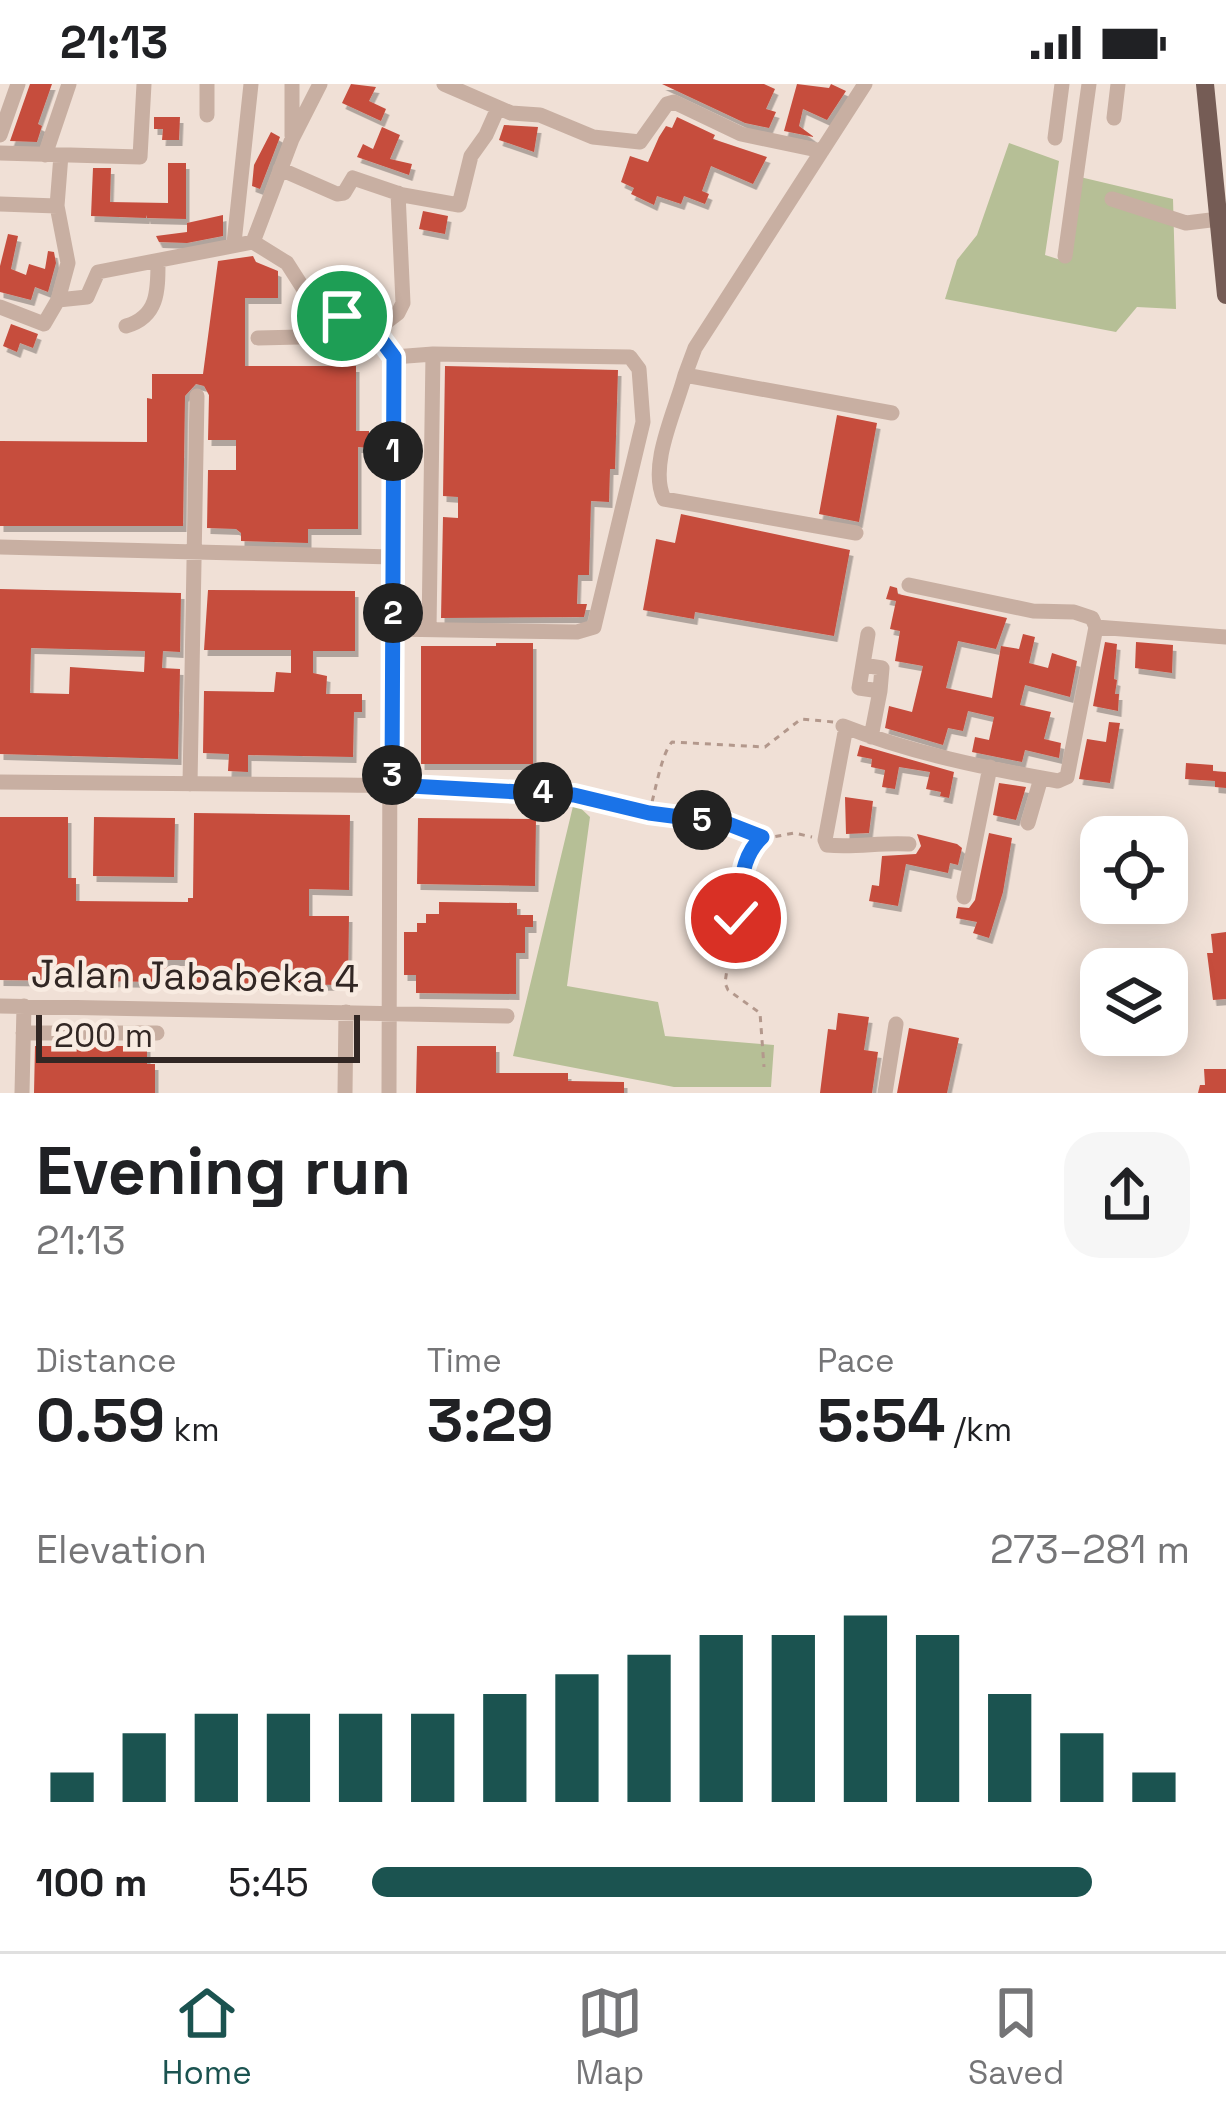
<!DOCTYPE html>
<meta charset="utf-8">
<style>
body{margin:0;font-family:"Space Grotesk",sans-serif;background:#f6f6f6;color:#202124;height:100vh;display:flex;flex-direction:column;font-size:45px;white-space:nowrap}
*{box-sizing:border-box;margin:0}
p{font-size:39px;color:#757577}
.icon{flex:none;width:66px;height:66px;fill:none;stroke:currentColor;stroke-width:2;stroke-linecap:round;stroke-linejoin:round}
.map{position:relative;height:1009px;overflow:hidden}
.details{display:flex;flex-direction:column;background:#fff;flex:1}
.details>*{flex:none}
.controls{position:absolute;left:1080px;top:732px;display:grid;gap:24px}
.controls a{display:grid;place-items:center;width:108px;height:108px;border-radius:24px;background:#fff;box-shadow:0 6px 30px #0003;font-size:60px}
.scale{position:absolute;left:36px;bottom:30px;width:324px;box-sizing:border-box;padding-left:12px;border:6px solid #322724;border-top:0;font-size:33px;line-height:42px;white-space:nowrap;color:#322724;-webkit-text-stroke:9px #f8ebe1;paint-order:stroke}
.pin{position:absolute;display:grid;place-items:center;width:102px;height:102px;color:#fff;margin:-51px;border:6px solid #fff;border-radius:50%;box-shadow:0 3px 12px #0007}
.km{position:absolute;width:60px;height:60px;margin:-30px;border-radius:50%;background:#222;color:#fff;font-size:33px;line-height:60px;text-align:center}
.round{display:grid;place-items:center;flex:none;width:126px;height:126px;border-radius:36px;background:#f6f6f6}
.summary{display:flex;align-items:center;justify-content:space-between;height:204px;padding:0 36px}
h1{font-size:66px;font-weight:700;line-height:90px}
.stats{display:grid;grid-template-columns:repeat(3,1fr);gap:18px;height:204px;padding:12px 36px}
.stats div{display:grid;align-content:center}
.stats b{font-size:60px;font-weight:700}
.stats small{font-size:33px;font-weight:400}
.stats p{font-size:33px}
.chart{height:336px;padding:24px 36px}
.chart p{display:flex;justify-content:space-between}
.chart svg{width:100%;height:216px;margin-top:12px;stroke:#1b5350;stroke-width:6}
ul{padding:0 36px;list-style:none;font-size:39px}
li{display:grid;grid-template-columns:192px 144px 1fr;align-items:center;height:90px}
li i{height:30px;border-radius:15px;background:#1b5350}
.status{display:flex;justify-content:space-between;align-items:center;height:84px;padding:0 60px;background:#fff;direction:ltr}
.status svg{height:33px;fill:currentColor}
.menu{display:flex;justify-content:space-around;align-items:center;height:168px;border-top:3px solid #e0e0e0;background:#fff;font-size:33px;color:#757577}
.menu a{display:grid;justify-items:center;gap:6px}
.menu .active{color:#1b5350}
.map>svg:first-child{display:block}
.green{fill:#b6bf96}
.building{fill:#c64d3e;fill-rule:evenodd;filter:url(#shadow)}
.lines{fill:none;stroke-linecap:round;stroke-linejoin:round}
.path{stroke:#b3988c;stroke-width:3;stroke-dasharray:6 6;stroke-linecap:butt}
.minor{stroke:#c8afa2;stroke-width:15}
.major{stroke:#755c55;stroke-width:18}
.route-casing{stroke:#fff;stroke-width:24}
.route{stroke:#1a73e8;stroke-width:15}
.labels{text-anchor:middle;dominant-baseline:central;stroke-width:9;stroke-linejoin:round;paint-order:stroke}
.street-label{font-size:39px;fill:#322724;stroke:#f8ebe1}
</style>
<div class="status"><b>21:13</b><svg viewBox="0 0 49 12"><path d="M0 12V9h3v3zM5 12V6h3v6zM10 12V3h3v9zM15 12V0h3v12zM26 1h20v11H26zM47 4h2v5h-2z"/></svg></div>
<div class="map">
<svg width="1226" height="1009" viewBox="0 0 1226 1009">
<defs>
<filter id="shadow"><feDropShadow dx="3.5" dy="6" stdDeviation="0" flood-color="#0004"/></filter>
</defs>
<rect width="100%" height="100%" fill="#f0e0d6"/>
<path class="green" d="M1009,59L1059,77L1045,171L1064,177L1080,93L1173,115L1176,225L1137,223L1116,248L945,215L957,176L977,151Z
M574,718L590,733L567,902L658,918L665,952L774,961L771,1003H674L513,972Z"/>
<path class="building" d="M30,0H52L38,40L42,42L37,58L10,57Z
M351,0L376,3L369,17L386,25L381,37L342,19Z
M662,0H764L775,5L766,25L776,28L769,44L745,39Z
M797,0L829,4L831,0L846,7L827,36L803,25L799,42L814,53L784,47Z
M154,33H180L179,56H162L163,45H154Z
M677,33L715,51L713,55L767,73L753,100L711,82L702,107L709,110L705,120L684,112L681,120L657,112L654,121L631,110L634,104L621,98L630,72L648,78L659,53L666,42L672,44Z
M504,41L538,43L534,68L499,56Z
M382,43L400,51L390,75L412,80L409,91L357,73L363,60L373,65Z
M271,48L280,53L260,105L252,102L254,81Z
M168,79H186V135L147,134L146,131V134L91,132L93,84H111L110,118L168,119Z
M423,127L448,132L445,150L419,145Z
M223,131V152L187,159L159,158L156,152L187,148V139Z
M8,150L18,152L11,185L26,191L29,180L45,185L48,167L54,168L56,179L48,208L35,203L31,216L0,208V182Z
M253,172L256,178L278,187V214H245V282H356V347H369V364L358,363V445H308V459L241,457V449L236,445L207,444L208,386H236V356H208L209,311L204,302L196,300L185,312L183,442H0V357L147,358V314L152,315V290H203L218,177Z
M11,240L38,250L33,264L20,259L17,268L3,262Z
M445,282L618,286L615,385H610L609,418L591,417L589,491H578L577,520H587L584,533L441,534L443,433L458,434V413L443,412Z
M837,331L877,339L859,438L819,430Z
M681,430L850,466L834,552L695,528L694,535L643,526L656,455L675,459Z
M890,502L897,504L898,510L1007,534L996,565L958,557L946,604L992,614L1001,562L1019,565L1023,550L1035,553L1029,579L1048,584L1052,569L1077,577L1070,613L1025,601L1020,621L1051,628L1044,655L1061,659L1059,674L1025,666L1022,678L972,668L975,653L989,656L994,633L968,627L963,647L948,644L943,661L885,644L889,622L912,628L923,582L895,577L900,547L890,545L896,517L886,515Z
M0,505L181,509L180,568L163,567L162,584L180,585L178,675L0,670ZM31,564L145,567L144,588L70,583L69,610L30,609Z
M208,506L355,507V567H313V589L327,592L326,610H362V628H354L353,673L248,671V688L228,687L229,670L203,669L204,607L274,608L276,588L291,589V566H204Z
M1105,558L1117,560L1114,595L1117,596L1115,610H1119L1118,627L1093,622Z
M1136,558L1173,561L1172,589L1135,584Z
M496,559H533V680H421V562H496Z
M1109,638L1120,639L1110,699L1079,695L1087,655L1106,658Z
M860,661L954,688L949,714L940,712L941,708L926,705L930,688L899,683L895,705L882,703L885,686L871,683L872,675L857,672Z
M1186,679L1213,681V687L1226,688V704L1215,703V697L1185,695Z
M999,699L1026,703L1016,736L993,731Z
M845,713L873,717L869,749L846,750Z
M194,729L350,731L349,806L309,805V832H349L348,901L194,899V876H167V898L0,896V733H68V794H76V817L188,818V814H193Z
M94,733L175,734L174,793L93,792Z
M418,734L536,735L535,802L417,800Z
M989,749L1012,754L1003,808L989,854L973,849L977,838L956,834L958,823L969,824L975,816Z
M917,750L957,760L962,764L958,781L950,779L948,789L906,780L898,822L869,817L872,801L879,802L882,772L916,770L921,762Z
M439,818L517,819V831H533V843H525V869H516V910L416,909V891H404V848H417V839H426V830H439Z
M1226,848V915L1213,916L1207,869H1213L1211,850Z
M838,929L869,933L864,966L878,968L872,1009H820L828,945L836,946Z
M909,944L959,954L947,1009H897Z
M35,962H147V980H155V1009H34Z
M417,962H496V989H568V997L624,998V1009H416Z
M1204,985H1226V1009H1198L1200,1001H1205Z"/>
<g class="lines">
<path class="path" d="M635,726L726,739L768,754L794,749L812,753
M649,729C655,710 661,670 672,658L765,663L801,635L834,638
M762,753L751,763L741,791L725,899L728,906L760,929L764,983"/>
<path class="minor" d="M292,0V52
M444,0L511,29L540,31L593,53L640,58L667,20L674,18L741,50L822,67
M865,0L695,264L685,291L892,329
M207,31V0
M1114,34L1118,0
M0,51L18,0
M1055,54L1062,0
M0,69L140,73L144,0
M45,71L69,0
M280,85L337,110L344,109L353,94L403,111L459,121L471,72L486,51L498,24
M1112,115L1186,139L1219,135
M0,120L57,122L61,71
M57,122L68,179L58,216
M253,158L292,55L320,0
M234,159L251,0
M1065,172L1089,0
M0,223L44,240L58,216L87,213L98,188L253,158L287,179L310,215L377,250L391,266L389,1009
M126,242C158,233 158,207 158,178
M373,248L398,229L403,219L398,109
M258,254L342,252L366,244
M685,291C676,326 648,381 664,415L856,449
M0,463L393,473
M1096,543L1226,553
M392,545L577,548L594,543L643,338L639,285L630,273L433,270L394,273
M429,546L433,270
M868,550L859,604L880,607L871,653
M863,581L882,584L880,607
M843,642C911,669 985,684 1058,697L1067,693L1096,543L1092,534L1074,528L1033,527L909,501
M846,643L825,756L827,761C855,764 881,758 909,760
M0,698C114,699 227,700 341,701C435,702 534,698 625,724
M190,700L197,312
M1028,739L1041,694
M964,813L990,683
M0,922L507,932
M23,949H157
M22,1009L24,922
M345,1009L346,928
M885,1009L896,940"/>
<path class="major" d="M1205,0L1226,211"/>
</g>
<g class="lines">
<g class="route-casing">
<path id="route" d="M342,232L377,250L394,273L392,701L574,711L649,729L726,739L762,753C738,776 743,804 736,834"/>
</g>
<use href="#route" class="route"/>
</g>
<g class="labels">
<g class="street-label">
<text transform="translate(195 892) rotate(1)">Jalan Jababeka 4</text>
</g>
</g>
</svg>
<div class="controls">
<a><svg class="icon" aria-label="locate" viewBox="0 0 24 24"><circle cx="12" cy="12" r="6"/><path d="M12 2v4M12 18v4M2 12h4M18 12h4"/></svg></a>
<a><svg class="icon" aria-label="layers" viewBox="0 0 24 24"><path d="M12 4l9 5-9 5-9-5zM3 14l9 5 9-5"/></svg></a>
</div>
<div class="scale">200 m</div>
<div class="pin" style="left:342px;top:232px;background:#1e9e55"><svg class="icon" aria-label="arrive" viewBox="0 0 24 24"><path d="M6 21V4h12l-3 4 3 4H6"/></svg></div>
<div class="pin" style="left:736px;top:834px;background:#d93025"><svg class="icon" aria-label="check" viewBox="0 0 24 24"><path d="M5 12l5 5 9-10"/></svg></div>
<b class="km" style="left:393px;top:367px">1</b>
<b class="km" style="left:393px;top:529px">2</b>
<b class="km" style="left:392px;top:691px">3</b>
<b class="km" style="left:543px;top:708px">4</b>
<b class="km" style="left:702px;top:736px">5</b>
</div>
<section class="details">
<div class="summary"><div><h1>Evening run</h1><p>21:13</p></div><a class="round"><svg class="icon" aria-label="share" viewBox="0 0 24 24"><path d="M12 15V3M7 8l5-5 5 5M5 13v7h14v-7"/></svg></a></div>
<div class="stats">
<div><p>Distance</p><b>0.59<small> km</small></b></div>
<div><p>Time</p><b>3:29</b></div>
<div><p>Pace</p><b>5:54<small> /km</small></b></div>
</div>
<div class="chart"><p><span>Elevation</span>273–281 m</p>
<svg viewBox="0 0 160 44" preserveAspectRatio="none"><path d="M5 44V38M15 44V30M25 44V26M35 44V26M45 44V26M55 44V26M65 44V22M75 44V18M85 44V14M95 44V10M105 44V10M115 44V6M125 44V10M135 44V22M145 44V30M155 44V38"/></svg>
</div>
<ul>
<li><b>100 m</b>5:45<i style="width:88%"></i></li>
</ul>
</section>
<nav class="menu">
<a class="active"><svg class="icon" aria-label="home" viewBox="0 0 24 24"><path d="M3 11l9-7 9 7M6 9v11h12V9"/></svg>Home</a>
<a><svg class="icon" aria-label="map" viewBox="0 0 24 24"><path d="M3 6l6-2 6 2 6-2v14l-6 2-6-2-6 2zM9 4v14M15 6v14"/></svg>Map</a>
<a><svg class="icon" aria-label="saved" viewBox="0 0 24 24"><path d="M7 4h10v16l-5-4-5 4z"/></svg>Saved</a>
</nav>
